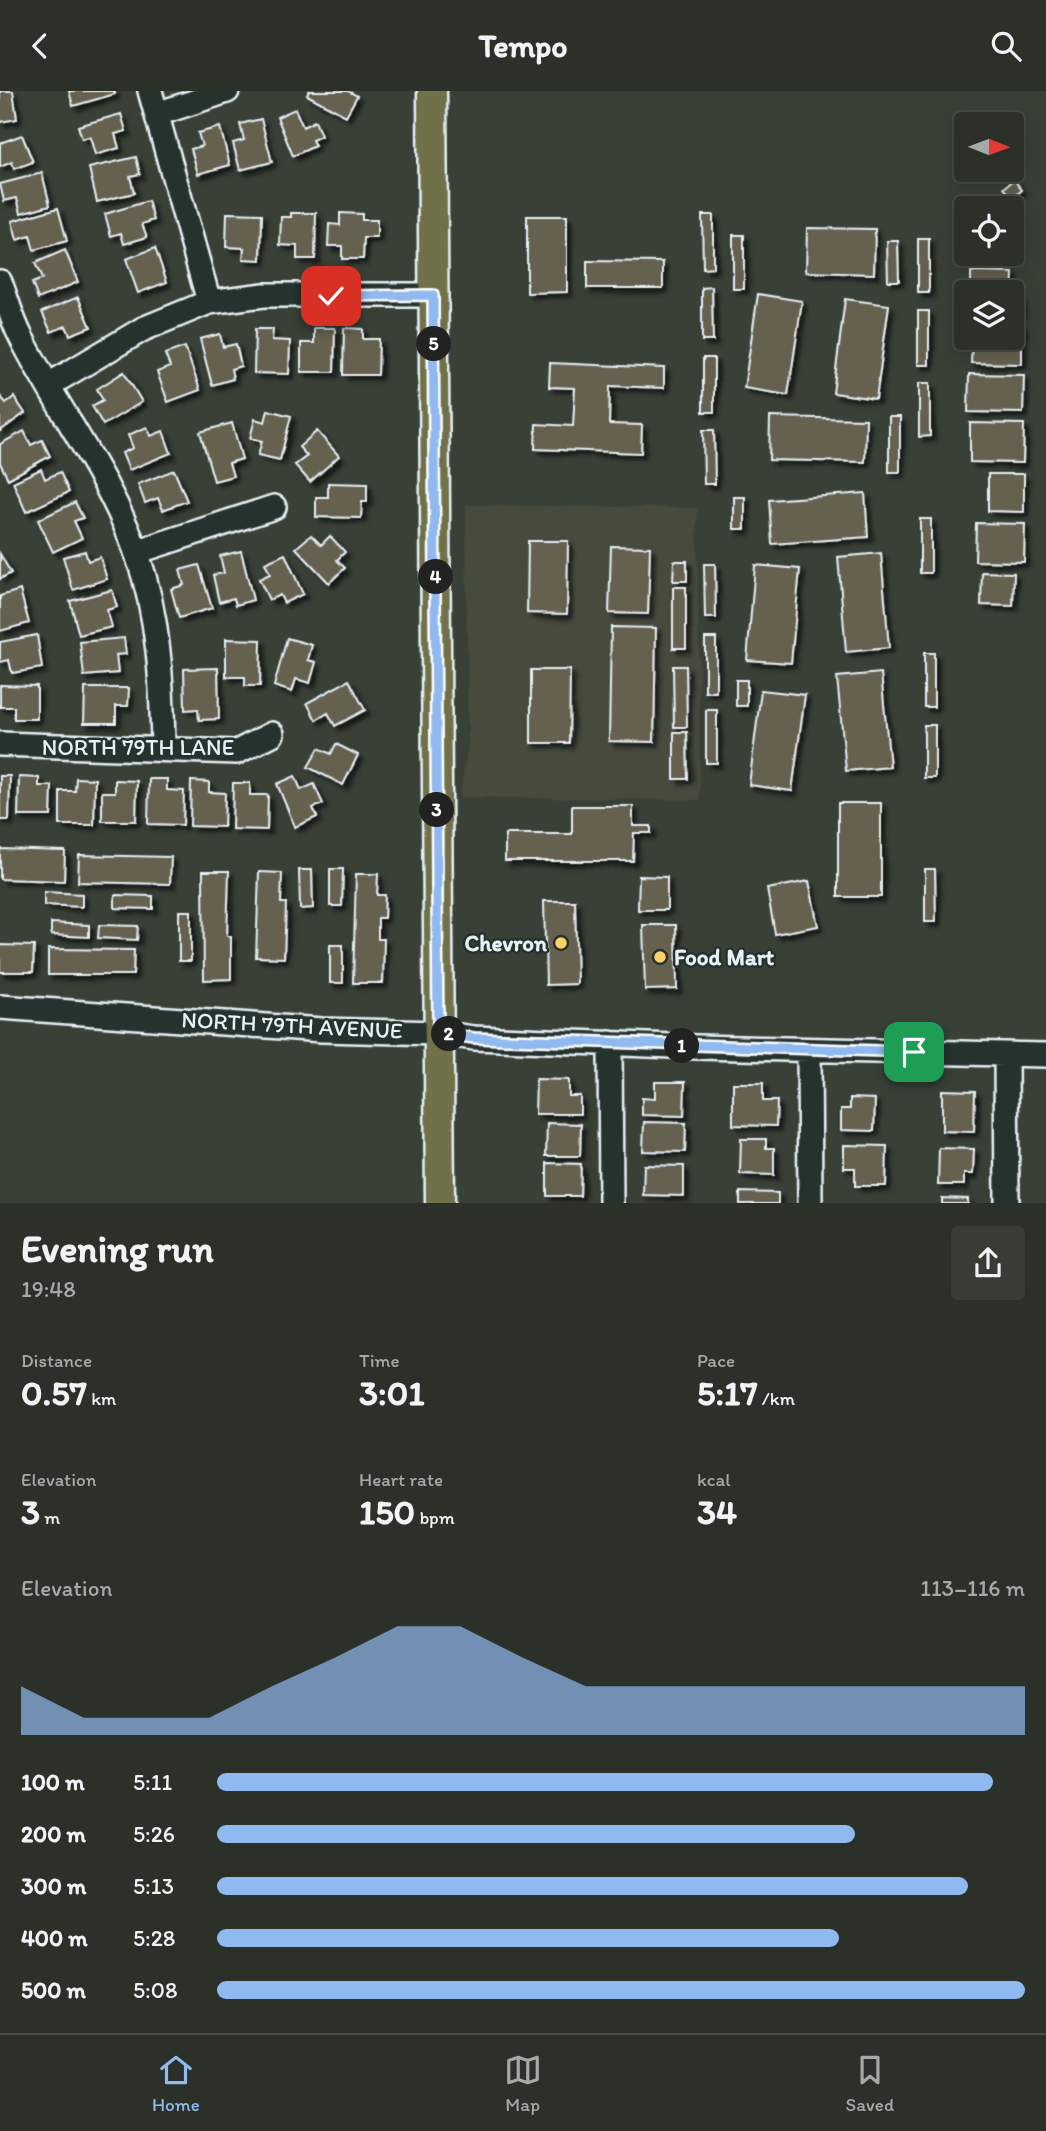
<!DOCTYPE html>
<meta charset="utf-8">
<style>
body{margin:0;font-family:Itim,sans-serif;background:#373d35;color:#f1f3f6;height:100vh;display:flex;flex-direction:column;font-size:26px;white-space:nowrap}
*{box-sizing:border-box;margin:0}
p{font-size:23px;color:#a6a9a8}
.icon{flex:none;width:38px;height:38px;fill:none;stroke:currentColor;stroke-width:2;stroke-linecap:round;stroke-linejoin:round}
.map{position:relative;height:1112px;overflow:hidden}
.sheet{display:flex;flex-direction:column;background:#2b3129;flex:1}
.sheet>*{flex:none}
.needle{width:46px;rotate:91deg}
.buttons{position:absolute;left:954px;top:21px;display:grid;gap:14px}
.buttons a{display:grid;place-items:center;width:70px;height:70px;border-radius:7px;background:#2b3129;box-shadow:0 4px 18px #0003,0 0 0 2px #474c46;font-size:35px}
.pin{position:absolute;display:grid;place-items:center;width:60px;height:60px;color:#fff;margin:-30px;border-radius:14px;box-shadow:0 4px 10px #0006}
.km{position:absolute;width:35px;height:35px;margin:-18px;border-radius:50%;background:#222;color:#fff;font-size:19px;line-height:35px;text-align:center}
.round{display:grid;place-items:center;flex:none;width:74px;height:74px;border-radius:7px;background:#373d35}
.overview{display:flex;align-items:center;justify-content:space-between;height:119px;padding:0 21px}
h1{font-size:38px;font-weight:700;line-height:52px}
.figures{display:grid;grid-template-columns:repeat(3,1fr);gap:10px;height:119px;padding:7px 21px}
.figures div{display:grid;align-content:center}
.figures b{font-size:35px;font-weight:700}
.figures small{font-size:19px;font-weight:400}
.figures p{font-size:19px}
.chart{height:196px;padding:14px 21px}
.chart p{display:flex;justify-content:space-between}
.chart svg{width:100%;height:126px;margin-top:7px;fill:#90b9f0;opacity:.7}
ul{padding:0 21px;list-style:none;font-size:23px}
li{display:grid;grid-template-columns:112px 84px 1fr;align-items:center;height:52px}
li i{height:18px;border-radius:9px;background:#90b9f0}
header{display:flex;justify-content:space-between;align-items:center;height:91px;padding:0 21px;background:#2b3129;font-size:32px;font-weight:700}
.tab-bar{display:flex;justify-content:space-around;align-items:center;height:98px;border-top:2px solid #474c46;background:#2b3129;font-size:19px;color:#a6a9a8}
.tab-bar a{display:grid;justify-items:center;gap:4px}
.tab-bar .on{color:#90b9f0}
.map>svg:first-child{display:block}
.built{fill:#464b3e}
.building{fill:#66614f;stroke:#e8f1f8;stroke-width:2;filter:url(#shadow)}
.lines{fill:none;stroke-linecap:round;stroke-linejoin:round}
.minor-casing{stroke:#e8f1f8;stroke-width:28}
.major-casing{stroke:#e8f1f8;stroke-width:33}
.minor{stroke:#26332d;stroke-width:23}
.major{stroke:#70704a;stroke-width:28}
.route-casing{stroke:#fff;stroke-width:14}
.route{stroke:#90b9f0;stroke-width:9}
.poi-dot{fill:#ffd166;stroke:#26332d;stroke-width:2.5}
.labels{text-anchor:middle;dominant-baseline:central;stroke-width:5;stroke-linejoin:round;paint-order:stroke}
.street-label{font-size:23px;fill:#e8f1f8;stroke:#26332d}
.poi-label{font-size:23px;font-weight:bold;fill:#e8f1f8;stroke:#26332d;text-anchor:end}
</style>
<header><svg class="icon" aria-label="back" viewBox="0 0 24 24"><path d="M15 5l-7 7 7 7"/></svg>Tempo<svg class="icon" aria-label="search" viewBox="0 0 24 24"><circle cx="10" cy="10" r="6"/><path d="M15 15l6 6"/></svg></header>
<div class="map">
<svg width="1046" height="1113" viewBox="0 0 1046 1113">
<defs>
<filter id="shadow"><feDropShadow dx="4.5" dy="4.5" stdDeviation="2" flood-color="#0009"/></filter>
</defs>
<rect width="100%" height="100%" fill="#394137"/>
<filter id="ink" filterUnits="userSpaceOnUse"><feTurbulence type="fractalNoise" baseFrequency=".0143" numOctaves="2"/><feDisplacementMap in="SourceGraphic" scale="14" xChannelSelector="R" yChannelSelector="G"/><feConvolveMatrix kernelMatrix="1 2 1 2 8 2 1 2 1" color-interpolation-filters="sRGB"/></filter>
<g filter="url(#ink)">
<path class="built" d="M466,414L697,417L700,709L460,706L468,650Z"/>
<path class="building" d="M0,0H13L17,28L0,31Z
M69,0H115V3L73,15Z
M309,0H348L357,5L346,25L307,4Z
M295,18L303,36L315,30L321,45L312,49L315,55L293,65L277,26Z
M121,23L126,40L115,43L119,57L95,64L90,46L82,48L78,35Z
M261,28L272,71L240,79L233,52L244,49L240,33Z
M220,36L230,74L198,83L191,58L202,55L198,42Z
M22,44L33,71L14,78L12,71L0,76V52Z
M136,66L140,83L130,85L134,102L97,111L89,77Z
M42,82L50,114L21,122L17,107L4,110L0,93Z
M1014,89L1022,99L1013,107L1004,97Z
M148,110L154,129L142,133L147,146L124,153L121,142L111,145L105,123Z
M58,117L67,150L34,159L30,145L17,149L12,130Z
M227,122L262,123L261,169L243,168L244,157L226,156Z
M291,122H316L315,168H297V155L280,154L281,126H291Z
M340,122L362,123V129H377V147H364L363,168H342V155H328L329,133L340,134Z
M702,124H713V177L703,178Z
M527,125H567V201L527,202Z
M807,137L875,138L874,183L806,181Z
M733,144H744V198H733Z
M918,148H929V202H918Z
M887,150H898L899,190H888Z
M155,157L167,191L138,202L126,168Z
M65,159L78,191L38,208L32,192L42,188L35,172Z
M587,170L663,171V197H587Z
M971,181L1013,182L1012,207H1020V223L1012,222V201H971Z
M712,196L713,250H702V197Z
M758,203L802,210L788,304L744,297Z
M78,206L91,236L70,244L66,235L51,241L42,221Z
M845,208L889,214L876,308L833,302Z
M918,220H929V274H918Z
M1012,233H1022V273L971,272L972,247H1012Z
M314,237H335L334,281H301V252H314Z
M344,237L363,238V248H379L378,284H343Z
M255,238H273L272,249L290,250L289,283L254,282Z
M220,243L223,256L236,253L241,275L231,278L233,288L212,294L200,248Z
M185,256L200,299L168,311L157,281L170,276L165,263Z
M703,267H714V321H703Z
M550,272L664,277V297L610,295L609,333L642,334L641,362L535,358L536,333L573,335L575,297L549,296Z
M124,281L142,311L103,334L92,315L103,309L97,298Z
M969,283L1024,284L1023,322L968,321Z
M919,292H930V345L919,346Z
M0,305L6,312L14,306L25,322L0,340Z
M268,319L291,325L280,369L258,364L262,350L250,347L255,328L265,331Z
M770,326L866,328L865,371L769,369Z
M889,326H900V381H889Z
M232,332L242,368L229,372L233,385L214,390L200,341Z
M970,332L1024,333L1023,372L970,371Z
M147,336L151,345L163,340L171,362L129,379L122,362L133,357L128,344Z
M703,339H714L715,393H704Z
M24,340L31,354L42,349L50,365L8,388L0,372V353Z
M317,340L339,365L310,391L295,374L307,365L299,356Z
M41,378L45,388L60,381L69,401L26,421L13,391Z
M174,379L187,410L163,419L158,407L145,412L138,393Z
M988,383H1024V421L988,420Z
M328,392L367,393V411H362L361,427L316,426V406H328Z
M865,402L868,446L772,453L769,409Z
M734,406H745V438H734Z
M75,411L83,427L74,430L82,447L53,461L38,429Z
M920,428H931V482H920Z
M976,432L1025,433L1024,471L975,470Z
M311,444L321,454L330,445L345,461L337,469L345,477L329,492L296,457Z
M528,450H568L567,523L527,522Z
M611,455L650,456L648,523L609,522Z
M85,460L88,470L100,466L107,488L73,499L63,466Z
M241,460L253,509L236,514L234,507L219,511L213,484L224,482L220,465Z
M881,462L889,557L846,561L838,466Z
M0,463L11,482L0,488Z
M285,463L303,503L284,512L280,504L269,509L259,488L270,483L265,472Z
M674,470H687V490H673Z
M704,473H715L716,527H705Z
M199,474L212,517L179,527L171,498L184,494L180,479Z
M755,474L800,478L791,572L747,569Z
M982,481L1014,482L1013,515L981,514Z
M673,496H686V557H673Z
M20,499L29,532L0,540V505Z
M112,499L117,516L107,519L112,536L79,544L70,510Z
M611,536L656,537L654,651L609,650Z
M37,544L42,577L12,582L9,569L0,571V551Z
M124,547L126,563L116,564L118,582L84,585L80,551Z
M287,547L312,554L308,569L316,571L310,592L296,588L292,601L274,595Z
M705,547H716V601H705Z
M226,548L261,549L260,595H245V586H226Z
M924,562H934V616H924Z
M673,575H686L687,636H674Z
M218,577L219,628L199,629L198,618L185,619L184,578Z
M531,579H570L569,652H531Z
M881,582L890,676L846,680L837,586Z
M349,589L365,619L335,635L328,622L316,629L307,612Z
M736,589H747V615H736Z
M0,594L37,595V628H14V616H0Z
M85,597H129L128,615H116V632H84Z
M761,599L805,604L792,700L749,694Z
M706,619H717V672H706Z
M924,634H935V687H924Z
M674,641H687L688,688H674Z
M336,653L358,664L343,694L308,676L319,657L331,663Z
M0,685H10L9,729H0Z
M295,685L301,699L314,693L323,713L313,717L317,726L295,736L277,693Z
M19,686L39,687V695H52L51,725H18Z
M76,687L95,688L94,734H60V700H75Z
M149,688H167V699L184,700L183,734L148,733Z
M115,689L137,690L136,730H102V701H115Z
M191,690L209,691V701L225,702L224,736L190,735Z
M233,692H250V704H268L267,739L232,738Z
M838,712H881V806H838Z
M572,715H633V735H651V742H634L633,770H505V743H572Z
M0,758L65,760L64,790L0,788Z
M79,764L171,766L170,793L78,791Z
M330,778H343L342,815H330Z
M925,778H935L936,831H925Z
M299,779H312L313,817L300,818Z
M203,780H229L227,845H231V888L204,889Z
M259,781L282,782L281,812H286L284,867L256,866Z
M356,783H378L377,804H385L384,827H378V848H384L383,892H353Z
M639,785L667,786V819H638Z
M809,790L818,835L775,843L767,798Z
M44,801L82,803V816L44,814Z
M115,804L153,805V818L115,817Z
M544,810H575L577,893L546,894Z
M179,820H191V870H179Z
M51,832L89,834V846L51,844Z
M99,834L138,835L137,849L98,847Z
M643,834H676L677,898L645,899Z
M0,854L34,855L33,881H0Z
M330,854H343V892H330Z
M48,858L134,859L133,884H48Z
M536,988L569,989V1005H580V1023H535Z
M655,991H685L684,1025L642,1024V1007L655,1008Z
M733,992H763V1010H777L776,1035L733,1034Z
M942,999L975,1000L974,1041L942,1040Z
M850,1007L875,1008L874,1040L841,1039V1018H850Z
M644,1031L686,1032L685,1061L643,1060Z
M547,1032L581,1033L580,1065H546Z
M741,1048H766V1057H774V1084L740,1083Z
M844,1054L887,1055L886,1095H855V1077H844Z
M939,1057L974,1058L973,1083H964V1094H938Z
M547,1072L581,1073L580,1105H547Z
M644,1074L684,1075V1105L643,1104Z
M740,1101L778,1102V1113H740Z
M942,1107L968,1108V1113H942Z"/>
<g class="lines">
<g class="minor-casing">
<path id="minor" d="M150,0L209,211
M157,23L227,0
M0,191C7,209 12,229 21,246C58,319 109,385 137,463C159,526 162,591 163,658
M49,294L143,238L209,211L264,204H433
M136,461L274,416
M0,653L237,661L272,643
M0,916L322,939L438,942L474,947L697,956L1046,964
M610,952L611,1113
M809,959L810,1113
M1006,964L1007,1113"/>
</g>
<g class="major-casing">
<path id="major" d="M432,0L440,1113"/>
</g>
<use href="#minor" class="minor"/>
<use href="#major" class="major"/>
</g>
</g>
<g class="lines" filter="url(#ink)">
<g class="route-casing">
<path id="route" d="M331,205L433,204L438,942L474,947L914,961"/>
</g>
<use href="#route" class="route"/>
</g>
<g class="poi-dot">
<circle cx="561" cy="852" r="7"/>
<circle cx="660" cy="866" r="7"/>
</g>
<g class="labels">
<g class="street-label">
<text x="138" y="656">NORTH 79TH LANE</text>
<text transform="translate(292 934) rotate(3)">NORTH 79TH AVENUE</text>
</g>
<g class="poi-label">
<text x="547" y="852">Chevron</text>
<text x="674" y="866" text-anchor="start">Food Mart</text>
</g>
</g>
</svg>
<div class="buttons">
<a><svg class="needle" viewBox="-14 -14 28 28"><path d="M0-13l5 13h-10z" fill="#e53935"/><path d="M0 13l5-13h-10z" fill="#a6a9a8"/></svg></a>
<a><svg class="icon" aria-label="locate" viewBox="0 0 24 24"><circle cx="12" cy="12" r="6"/><path d="M12 2v4M12 18v4M2 12h4M18 12h4"/></svg></a>
<a><svg class="icon" aria-label="layers" viewBox="0 0 24 24"><path d="M12 4l9 5-9 5-9-5zM3 14l9 5 9-5"/></svg></a>
</div>
<div class="pin" style="left:914px;top:961px;background:#1e9e55"><svg class="icon" aria-label="arrive" viewBox="0 0 24 24"><path d="M6 21V4h12l-3 4 3 4H6"/></svg></div>
<div class="pin" style="left:331px;top:205px;background:#d93025"><svg class="icon" aria-label="check" viewBox="0 0 24 24"><path d="M5 12l5 5 9-10"/></svg></div>
<b class="km" style="left:682px;top:955px">1</b>
<b class="km" style="left:449px;top:943px">2</b>
<b class="km" style="left:437px;top:719px">3</b>
<b class="km" style="left:436px;top:486px">4</b>
<b class="km" style="left:434px;top:253px">5</b>
</div>
<section class="sheet">
<div class="overview"><div><h1>Evening run</h1><p>19:48</p></div><a class="round"><svg class="icon" aria-label="share" viewBox="0 0 24 24"><path d="M12 15V3M7 8l5-5 5 5M5 13v7h14v-7"/></svg></a></div>
<div class="figures">
<div><p>Distance</p><b>0.57<small> km</small></b></div>
<div><p>Time</p><b>3:01</b></div>
<div><p>Pace</p><b>5:17<small> /km</small></b></div>
</div>
<div class="figures">
<div><p>Elevation</p><b>3<small> m</small></b></div>
<div><p>Heart rate</p><b>150<small> bpm</small></b></div>
<div><p>kcal</p><b>34</b></div>
</div>
<div class="chart"><p><span>Elevation</span>113–116 m</p>
<svg viewBox="0 0 160 44" preserveAspectRatio="none"><path d="M0 44V27L10 38L20 38L30 38L40 27L50 17L60 6L70 6L80 17L90 27L100 27L110 27L120 27L130 27L140 27L150 27L160 27V44z"/></svg>
</div>
<ul>
<li><b>100 m</b>5:11<i style="width:96%"></i></li>
<li><b>200 m</b>5:26<i style="width:79%"></i></li>
<li><b>300 m</b>5:13<i style="width:93%"></i></li>
<li><b>400 m</b>5:28<i style="width:77%"></i></li>
<li><b>500 m</b>5:08<i style="width:100%"></i></li>
</ul>
</section>
<nav class="tab-bar">
<a class="on"><svg class="icon" aria-label="home" viewBox="0 0 24 24"><path d="M3 11l9-7 9 7M6 9v11h12V9"/></svg>Home</a>
<a><svg class="icon" aria-label="map" viewBox="0 0 24 24"><path d="M3 6l6-2 6 2 6-2v14l-6 2-6-2-6 2zM9 4v14M15 6v14"/></svg>Map</a>
<a><svg class="icon" aria-label="saved" viewBox="0 0 24 24"><path d="M7 4h10v16l-5-4-5 4z"/></svg>Saved</a>
</nav>
